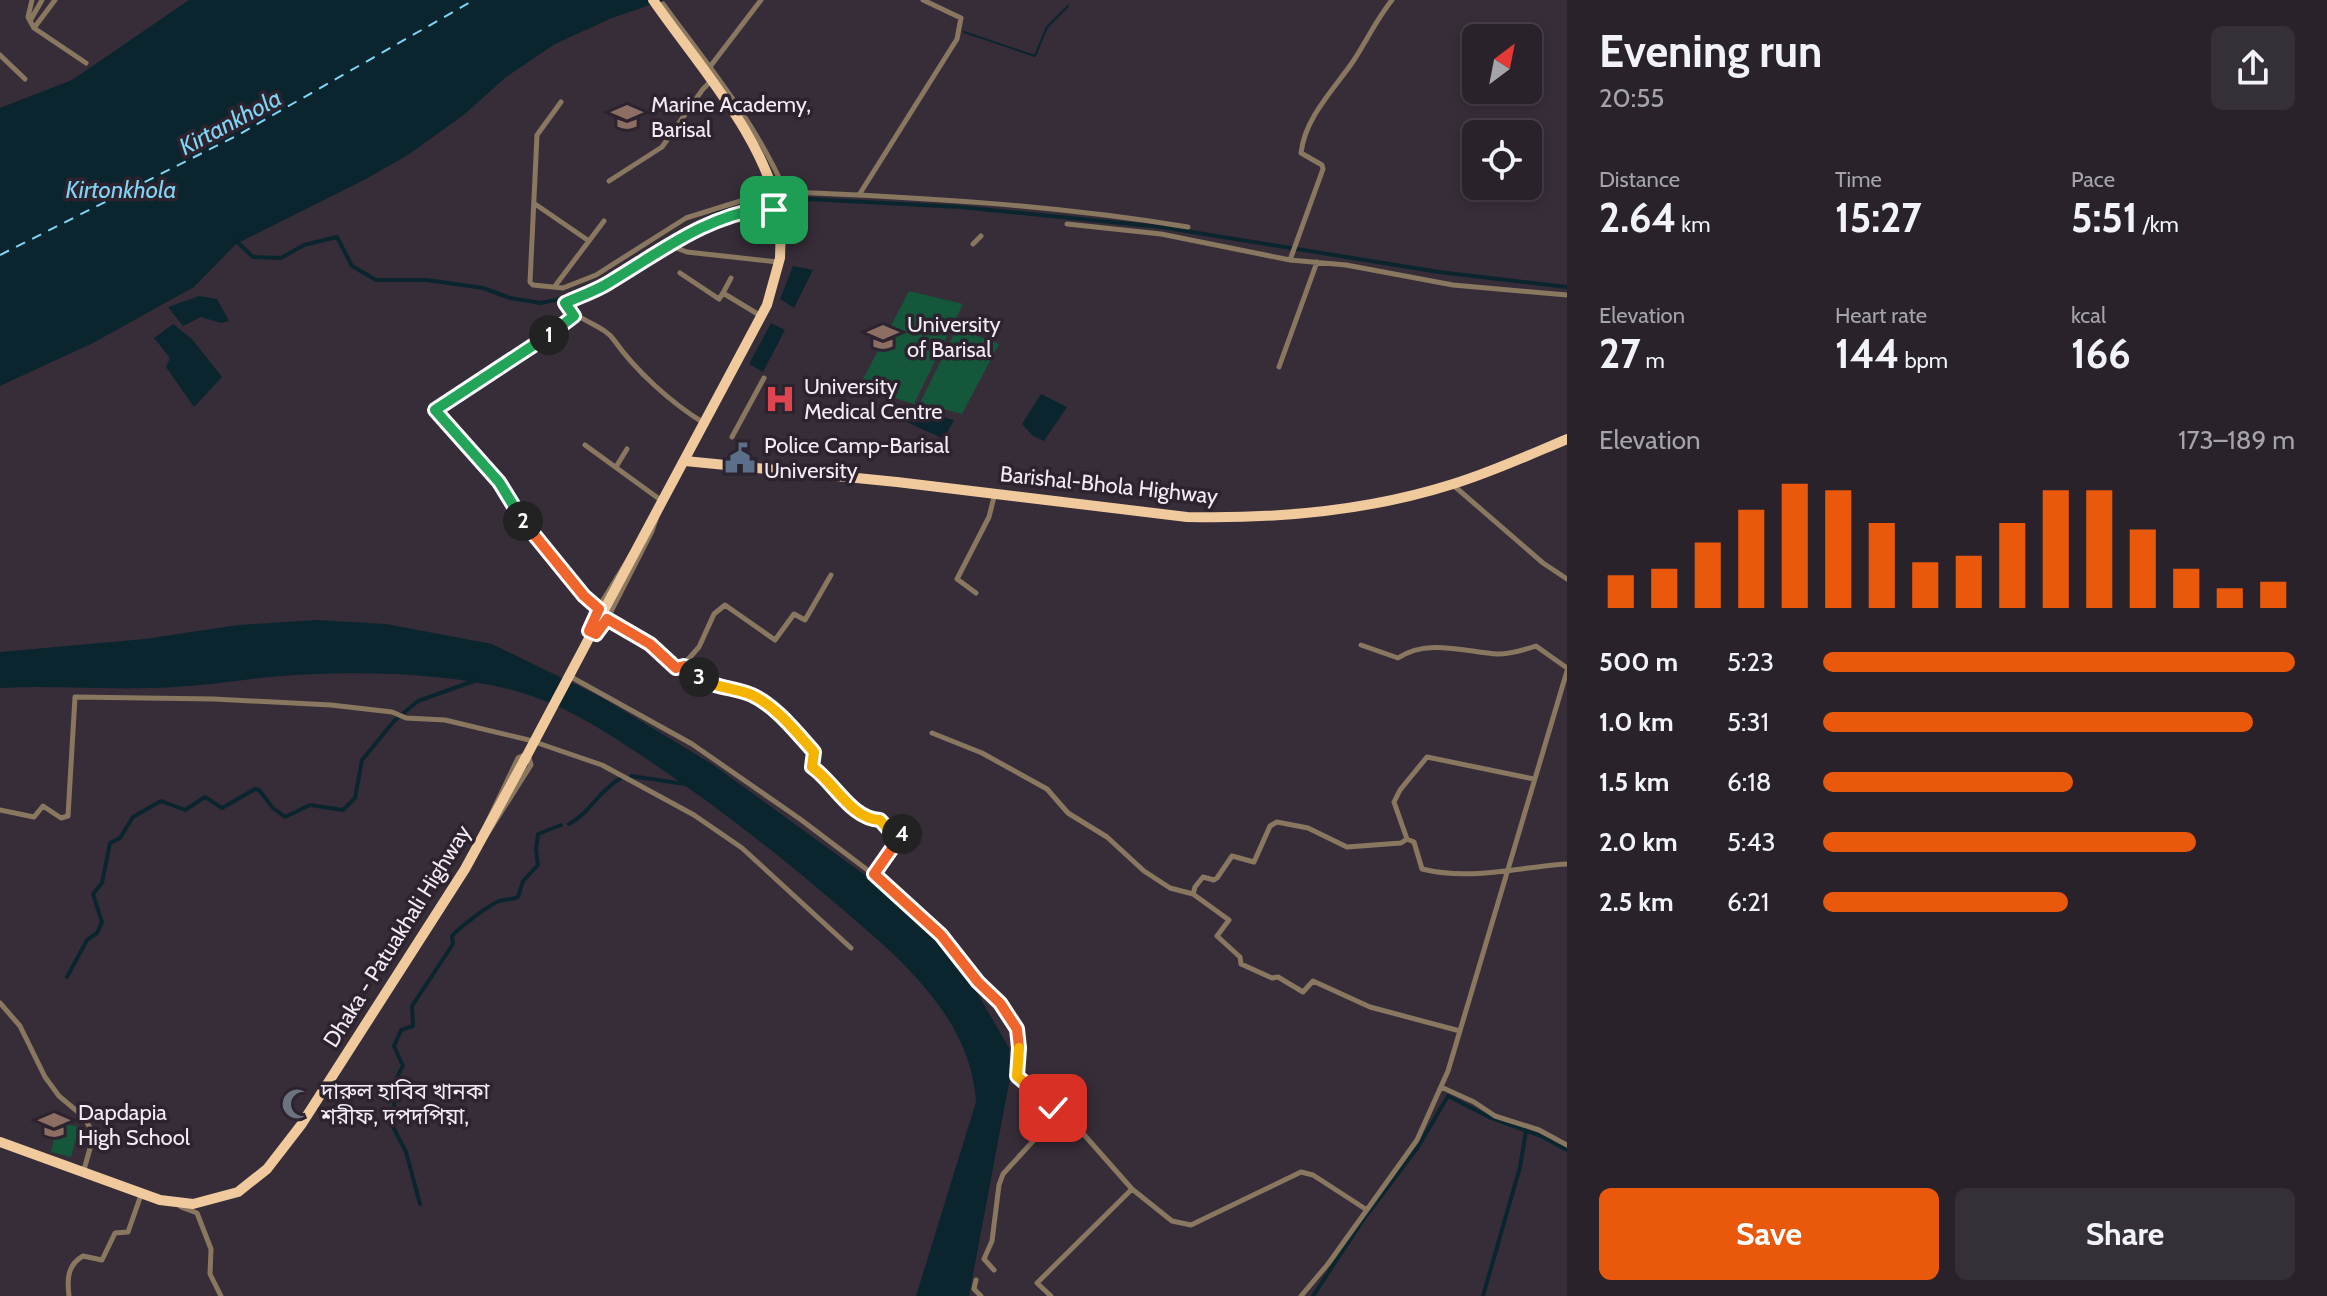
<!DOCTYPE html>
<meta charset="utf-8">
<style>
body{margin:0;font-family:Cabin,"Noto Sans Bengali",sans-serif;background:#352f37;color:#f1f3f6;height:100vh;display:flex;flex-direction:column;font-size:30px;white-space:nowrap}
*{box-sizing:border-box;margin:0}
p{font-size:26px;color:#a5a4a9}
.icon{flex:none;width:44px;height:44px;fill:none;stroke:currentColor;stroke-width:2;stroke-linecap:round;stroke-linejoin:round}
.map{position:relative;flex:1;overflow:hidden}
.drawer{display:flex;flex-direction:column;background:#29222b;width:760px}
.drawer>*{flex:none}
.needle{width:52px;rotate:32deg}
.tools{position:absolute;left:1462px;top:24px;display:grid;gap:16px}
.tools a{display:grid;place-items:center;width:80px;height:80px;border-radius:12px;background:#29222b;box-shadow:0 4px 12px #0003,0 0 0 2px #453f47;font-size:40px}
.pin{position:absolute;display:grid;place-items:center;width:68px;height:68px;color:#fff;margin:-34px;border-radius:16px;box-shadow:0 4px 12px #0006}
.km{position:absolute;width:40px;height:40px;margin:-20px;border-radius:50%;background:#222;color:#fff;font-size:22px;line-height:40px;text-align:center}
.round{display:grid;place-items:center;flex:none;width:84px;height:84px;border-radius:12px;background:#352f37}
.headline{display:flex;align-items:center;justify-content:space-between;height:136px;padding:0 32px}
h1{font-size:44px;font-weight:800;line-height:60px}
.stats{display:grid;grid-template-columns:repeat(3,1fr);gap:12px;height:136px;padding:8px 32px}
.stats div{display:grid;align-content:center}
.stats b{font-size:40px;font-weight:800}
.stats small{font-size:22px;font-weight:400}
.stats p{font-size:22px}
.chart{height:224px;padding:16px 32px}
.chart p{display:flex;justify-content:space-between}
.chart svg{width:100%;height:144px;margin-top:8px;stroke:#ea580c;stroke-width:6}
.cta{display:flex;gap:16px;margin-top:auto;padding:16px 32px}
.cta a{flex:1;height:92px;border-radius:12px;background:#ea580c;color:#fff;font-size:32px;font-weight:800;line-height:92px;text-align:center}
.cta a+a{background:#352f37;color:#f1f3f6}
ul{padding:0 32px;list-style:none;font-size:26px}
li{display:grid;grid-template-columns:128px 96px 1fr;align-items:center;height:60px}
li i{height:20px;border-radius:10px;background:#ea580c}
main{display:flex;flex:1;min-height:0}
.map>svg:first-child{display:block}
.green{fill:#14573b}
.water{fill:#0b252f}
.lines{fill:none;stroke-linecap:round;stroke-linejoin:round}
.stream{stroke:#0b252f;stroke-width:2}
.canal{stroke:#0b252f;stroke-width:4}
.ferry{stroke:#7dd6f6;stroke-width:2;stroke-dasharray:10 8;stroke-linecap:butt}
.minor{stroke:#897760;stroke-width:5}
.trunk{stroke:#f0ca9c;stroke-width:10}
.trunk-bridge{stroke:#f0ca9c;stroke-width:10}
.split-1-casing{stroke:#fff;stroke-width:16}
.split-2-casing{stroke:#fff;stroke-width:16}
.split-3-casing{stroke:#fff;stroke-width:16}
.split-4-casing{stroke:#fff;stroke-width:16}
.split-5-casing{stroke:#fff;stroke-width:16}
.split-6-casing{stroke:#fff;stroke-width:16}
.split-1{stroke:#22a559;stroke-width:10}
.split-2{stroke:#22a559;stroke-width:10}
.split-3{stroke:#f0652b;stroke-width:10}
.split-4{stroke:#f5b400;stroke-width:10}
.split-5{stroke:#f0652b;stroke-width:10}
.split-6{stroke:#f5b400;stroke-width:10}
.labels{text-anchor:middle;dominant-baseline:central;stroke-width:7;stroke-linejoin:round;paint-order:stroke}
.poi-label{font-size:22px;fill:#f2ebf4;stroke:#2d232f;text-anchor:start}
.street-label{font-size:22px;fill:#f2ebf4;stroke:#2d232f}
.water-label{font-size:24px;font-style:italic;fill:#7dd6f6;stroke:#2d232f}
</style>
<main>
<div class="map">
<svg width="1567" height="1296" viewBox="0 0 1567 1296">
<rect width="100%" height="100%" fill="#372d39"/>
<path class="green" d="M909,291L963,304L914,404L859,387Z
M957,328L999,344L962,414L920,403Z
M58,1122L79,1127L71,1157L51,1152Z"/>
<path class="water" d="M189,0H664L612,18L555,44L506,77L465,114L408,155L366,179L236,244L194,287L93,343L0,386V108L72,80Z
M793,266L813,270L794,308L780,299Z
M199,296L217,299L229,321L221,323L201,317L183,326L168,307Z
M771,323L785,330L763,372L749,364Z
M173,324L192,339L222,377L194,407L166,367L170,358L154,338Z
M1041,394L1067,407L1044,441L1033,436L1022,424Z
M896,404L954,420L944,439L891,415Z
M317,620L386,624L492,644L601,697L712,764L898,899L942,942L972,984L1009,1048L1010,1078L969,1296H916L976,1102C971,1015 896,955 834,902C775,852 715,805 651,762C608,733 563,703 512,690C447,673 364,671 296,675C256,677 216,685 175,687C117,691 58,685 0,688V652L145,639L238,625Z"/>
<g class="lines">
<path class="stream" d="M964,32L1035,56L1047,27L1068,6"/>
<path class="canal" d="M234,239L253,257L281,258L304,245L337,237L352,266L376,280H427L483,288L510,298L541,303L574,296L718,212L789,198L960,207L1161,227L1439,272L1567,287
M631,776L685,784
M569,824C590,813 597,792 621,778
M67,977L87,940L97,933L102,922L93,894L102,883L110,843L120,838L133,817L161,801L185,810L205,797L222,808L255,789L259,790L273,808L285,817L310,805L343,810L355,798L362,760L394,721L418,701L474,681
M420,1204L406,1152L391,1123C399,1110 388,1089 403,1066L394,1046L401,1030L413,1026L412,1006L453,944L452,936C460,927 489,905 499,901C506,899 512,900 518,897L523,881L538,865L536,850L538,834L561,825
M1313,1296L1363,1220L1418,1147L1448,1096L1489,1117L1541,1136L1567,1150
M1483,1296L1520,1167L1526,1131"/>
<path class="ferry" d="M0,255L238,135L474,0"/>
<path class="minor" d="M32,0L28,17L34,28L86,63
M663,4C707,64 756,123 785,191C789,200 785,213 785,222
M30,21L42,0
M34,28L55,0
M0,55L25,79
M709,68L761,0
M561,102L537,135L530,282L533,285L563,288L596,275L686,218L782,188
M609,181L662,147L703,89L712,80
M785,192C920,197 1054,205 1188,227
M859,195L957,39L961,18L923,0
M535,204L589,241
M1067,224L1161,234L1290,260L1346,265L1453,285L1567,295
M973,244L981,236
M668,245L687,252L778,262
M1290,260L1323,169L1322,165L1301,153C1305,118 1333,90 1352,63C1366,42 1376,20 1392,0
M680,273L719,299L723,293L761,316
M555,286L604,221
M723,293L731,278
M574,316L555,332L435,410L499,482L543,548L599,609
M1279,367L1317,262
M704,423C671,403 635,370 614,340C604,325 578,322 565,303C580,296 596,291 610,282C666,248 702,216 770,207L774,211
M732,437L764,378
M585,445L662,501
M616,467L627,449
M1453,485L1543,563L1567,579
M660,508L652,531L600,633L589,631L603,600Z
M976,593L957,579L989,517L995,493
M607,619L650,644L676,668L684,666L717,688L757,698L798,733L816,756L812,767C834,782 852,819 880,820L889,830L895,827L903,831L874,874
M1361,645L1398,658C1427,638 1466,652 1498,654C1511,654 1524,650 1536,646L1567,668
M683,665L699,647L714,614L725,605L775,640L794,614L805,620L831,575
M573,678L692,744L800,819L890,887L941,935L978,982L1000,1003L1017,1029L1019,1053L1017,1076L1043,1098L1057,1115L1003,1174L999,1185L992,1241L984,1259L994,1270
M932,733L982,753L1047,789L1068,813L1107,837L1144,871L1170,888L1193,894
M524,755L529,758L531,765L465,869L518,758Z
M0,810L34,817L43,806L61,818L68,816L75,697L214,699L331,705L392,712L406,718L445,720L529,740L602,765L694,815L742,848L851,948
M1407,839L1394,802L1400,790L1427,757L1534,779
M0,1003L20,1026L45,1077L59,1096L84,1117L90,1128L93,1138L83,1173
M1460,1031L1370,1007L1313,981L1303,992L1278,977L1272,978L1241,964L1240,957L1217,936L1229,920L1193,894L1195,887L1203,877L1214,880L1217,878L1232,856L1254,862L1270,826L1277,822L1308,828L1347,847L1401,843L1407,839L1414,842L1422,869C1471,881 1518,867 1567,864
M1441,1087L1474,1102L1495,1116L1539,1130L1567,1145
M1064,1112L1132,1189
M181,1207L197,1213L211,1249L210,1274L221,1296
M976,1280L974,1289L981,1296
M69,1296C67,1280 67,1265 83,1256L102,1260L115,1233L128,1232L141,1195
M1051,1296L1037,1283L1132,1189L1172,1221L1191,1225L1301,1172L1313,1175L1367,1210
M1301,1296L1328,1264L1417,1140L1448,1071L1567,671"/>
<path class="trunk" d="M685,461L897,482L1187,517C1276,519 1368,511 1453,484C1492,472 1529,455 1567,439
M595,627L767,305L780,258L781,224
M0,1142L160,1200L193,1204L238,1192L267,1169L301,1125L465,869L525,759"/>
<path class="trunk-bridge" d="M653,0C700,68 769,141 781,224
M525,759L595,627"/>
</g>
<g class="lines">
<g class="split-1-casing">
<path id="split-1" d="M549,335L574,316L565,303C580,296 596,291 610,282C665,249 705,216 770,207L774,210"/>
</g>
<g class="split-2-casing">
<path id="split-2" d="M523,521L499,482L435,410L549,335"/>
</g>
<g class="split-3-casing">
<path id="split-3" d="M523,521L584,596L599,609L589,631L596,634L607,619L650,644L676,668L684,666L699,677"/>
</g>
<g class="split-4-casing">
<path id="split-4" d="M699,677C716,689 734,687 752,695C776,706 797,733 814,752L812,767C834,782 851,819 880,820L889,830L895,827L903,831L902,834"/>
</g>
<g class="split-5-casing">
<path id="split-5" d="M902,834L874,874L941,935L978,982L1000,1003L1017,1029L1019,1048"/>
</g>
<g class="split-6-casing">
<path id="split-6" d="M1019,1048L1017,1076L1053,1108"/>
</g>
<use href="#split-1" class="split-1"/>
<use href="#split-2" class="split-2"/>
<use href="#split-3" class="split-3"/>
<use href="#split-4" class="split-4"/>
<use href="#split-5" class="split-5"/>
<use href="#split-6" class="split-6"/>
</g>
<defs>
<g id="university-bare" transform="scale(2.4)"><path d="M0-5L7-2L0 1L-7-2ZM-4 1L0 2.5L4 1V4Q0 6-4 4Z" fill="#8d6e63" stroke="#2d232f" stroke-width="2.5" paint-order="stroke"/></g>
<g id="hospital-bare" transform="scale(2.4)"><path d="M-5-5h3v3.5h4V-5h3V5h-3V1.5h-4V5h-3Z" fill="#e0444e" stroke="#2d232f" stroke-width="2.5" paint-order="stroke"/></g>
<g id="civic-bare" transform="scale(2.4)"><path d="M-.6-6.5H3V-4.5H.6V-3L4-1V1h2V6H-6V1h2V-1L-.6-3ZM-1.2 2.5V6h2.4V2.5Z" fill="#5c6f8a" stroke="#2d232f" stroke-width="2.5" paint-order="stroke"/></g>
<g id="mosque-bare" transform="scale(2.4)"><path d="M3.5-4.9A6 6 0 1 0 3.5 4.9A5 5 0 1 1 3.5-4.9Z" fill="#6b7280" stroke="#2d232f" stroke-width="2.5" paint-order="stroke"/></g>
</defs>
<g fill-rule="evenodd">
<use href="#university-bare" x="627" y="117"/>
<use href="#university-bare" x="883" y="337"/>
<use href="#hospital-bare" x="780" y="399"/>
<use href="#civic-bare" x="740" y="458"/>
<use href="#mosque-bare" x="297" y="1104"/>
<use href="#university-bare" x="54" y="1125"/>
</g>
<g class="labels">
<g class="poi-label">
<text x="651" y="104">Marine Academy,<tspan x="651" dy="25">Barisal</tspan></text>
<text x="907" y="324">University<tspan x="907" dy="25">of Barisal</tspan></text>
<text x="804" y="386">University<tspan x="804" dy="25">Medical Centre</tspan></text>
<text x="764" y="445">Police Camp-Barisal<tspan x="764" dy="25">University</tspan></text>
<text x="321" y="1091">দারুল হাবিব খানকা<tspan x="321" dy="25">শরীফ, দপদপিয়া,</tspan></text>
<text x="78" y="1112">Dapdapia<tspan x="78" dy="25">High School</tspan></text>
</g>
<g class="street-label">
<text transform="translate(1109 485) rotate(6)">Barishal-Bhola Highway</text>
<text transform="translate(397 936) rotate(-58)">Dhaka - Patuakhali Highway</text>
</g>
<g class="water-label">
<text transform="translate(230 122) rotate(-28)">Kirtankhola</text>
<text x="121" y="189">Kirtonkhola</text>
</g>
</g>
</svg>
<div class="tools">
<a><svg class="needle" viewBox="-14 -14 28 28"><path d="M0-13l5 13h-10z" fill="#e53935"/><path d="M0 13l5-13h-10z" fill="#a5a4a9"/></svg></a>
<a><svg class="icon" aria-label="locate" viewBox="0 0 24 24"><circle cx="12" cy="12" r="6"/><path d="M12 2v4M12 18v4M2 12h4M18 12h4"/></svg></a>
</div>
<div class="pin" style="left:774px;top:210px;background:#1e9e55"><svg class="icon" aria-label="arrive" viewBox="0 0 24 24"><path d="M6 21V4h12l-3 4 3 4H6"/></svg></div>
<div class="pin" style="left:1053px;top:1108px;background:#d93025"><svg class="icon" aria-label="check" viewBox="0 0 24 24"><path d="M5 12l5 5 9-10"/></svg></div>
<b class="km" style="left:549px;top:335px">1</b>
<b class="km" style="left:523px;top:521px">2</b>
<b class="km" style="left:699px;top:677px">3</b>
<b class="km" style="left:902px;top:834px">4</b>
</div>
<section class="drawer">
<div class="headline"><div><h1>Evening run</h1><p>20:55</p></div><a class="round"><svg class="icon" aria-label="share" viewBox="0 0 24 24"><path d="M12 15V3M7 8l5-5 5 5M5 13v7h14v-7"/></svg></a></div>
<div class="stats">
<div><p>Distance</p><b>2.64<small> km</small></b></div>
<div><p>Time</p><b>15:27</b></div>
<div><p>Pace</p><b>5:51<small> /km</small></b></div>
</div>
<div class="stats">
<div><p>Elevation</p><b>27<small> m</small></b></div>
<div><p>Heart rate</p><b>144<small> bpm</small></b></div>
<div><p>kcal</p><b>166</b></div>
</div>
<div class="chart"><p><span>Elevation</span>173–189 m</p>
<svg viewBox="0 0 160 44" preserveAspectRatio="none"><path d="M5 44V34M15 44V32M25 44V24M35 44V14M45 44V6M55 44V8M65 44V18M75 44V30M85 44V28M95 44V18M105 44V8M115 44V8M125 44V20M135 44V32M145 44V38M155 44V36"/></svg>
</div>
<ul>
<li><b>500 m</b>5:23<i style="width:100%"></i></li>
<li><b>1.0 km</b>5:31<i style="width:91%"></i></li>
<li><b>1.5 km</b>6:18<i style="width:53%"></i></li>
<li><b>2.0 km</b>5:43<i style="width:79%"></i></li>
<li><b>2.5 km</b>6:21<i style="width:52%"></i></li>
</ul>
<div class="cta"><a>Save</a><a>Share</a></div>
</section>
</main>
